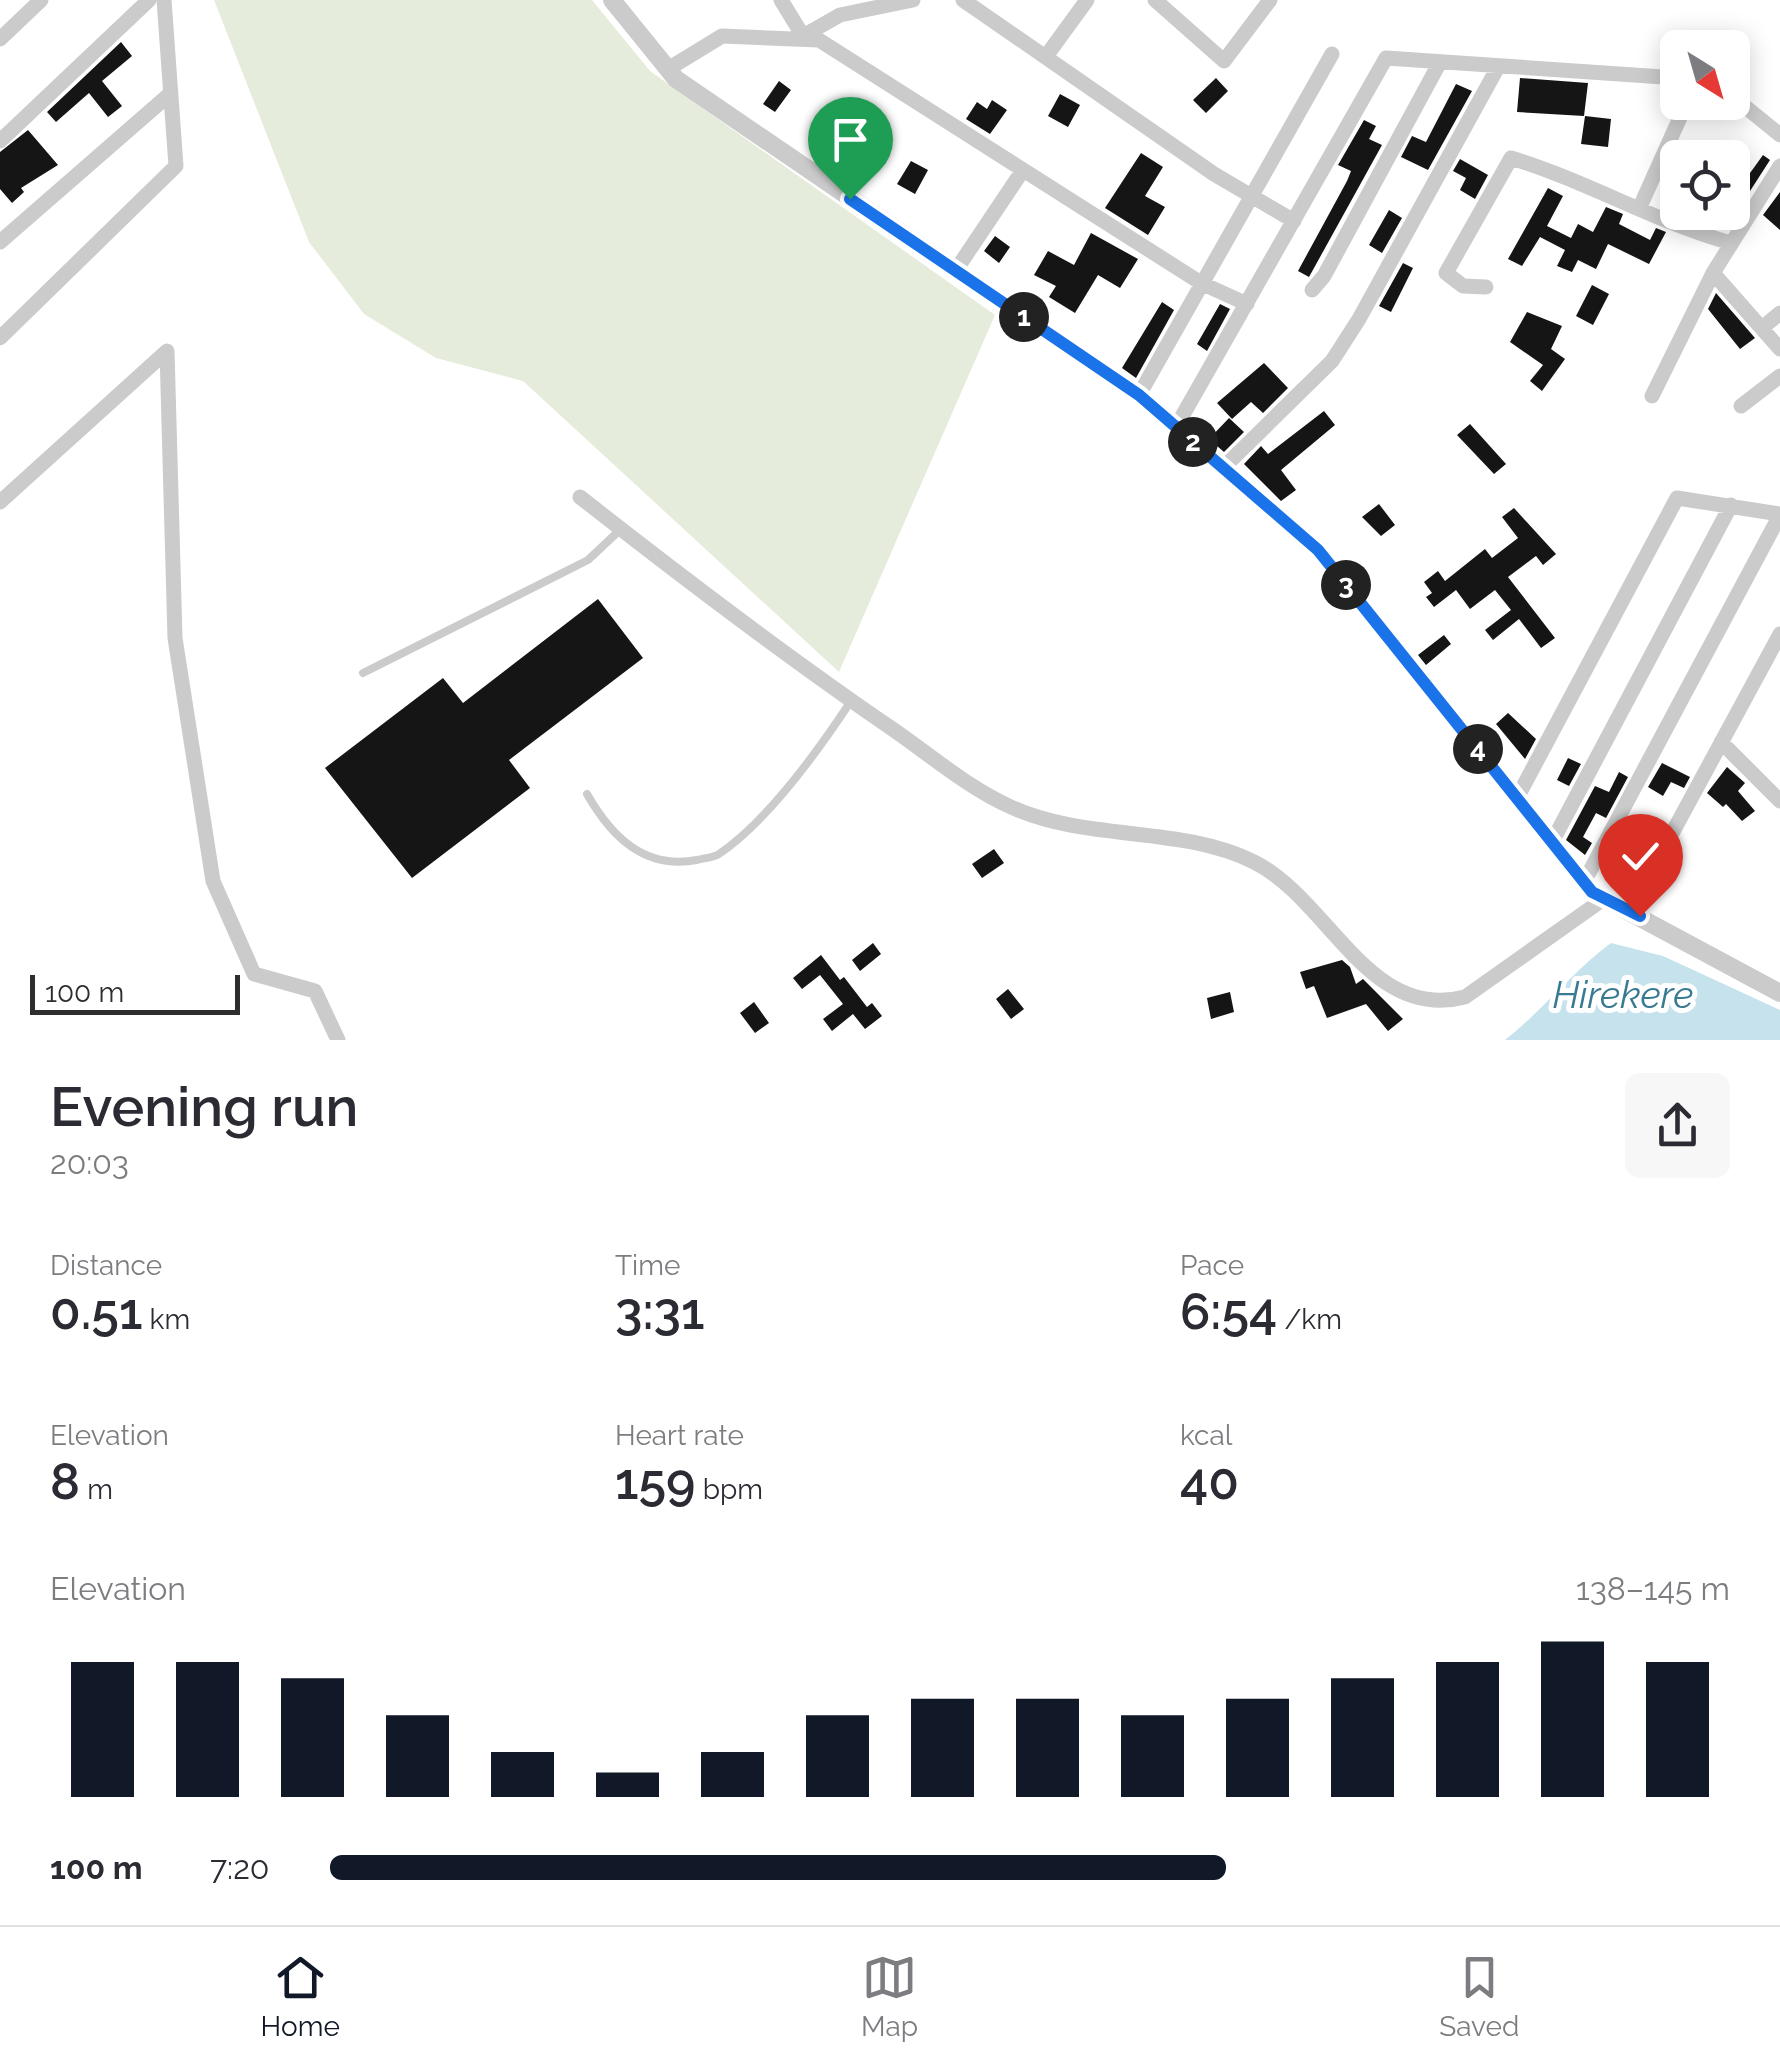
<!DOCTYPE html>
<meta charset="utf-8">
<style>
body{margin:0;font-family:Raleway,sans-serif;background:#f7f7f7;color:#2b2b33;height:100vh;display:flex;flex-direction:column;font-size:38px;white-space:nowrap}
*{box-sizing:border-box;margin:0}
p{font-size:32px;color:#7c7c81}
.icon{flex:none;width:55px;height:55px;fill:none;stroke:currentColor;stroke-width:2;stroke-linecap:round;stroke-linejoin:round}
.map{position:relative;height:1040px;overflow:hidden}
.side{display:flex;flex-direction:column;background:#fff;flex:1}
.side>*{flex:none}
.needle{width:65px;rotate:143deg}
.buttons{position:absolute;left:1660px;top:30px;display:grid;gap:20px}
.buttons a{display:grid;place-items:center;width:90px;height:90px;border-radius:15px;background:#fff;box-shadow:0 5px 25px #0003;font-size:50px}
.scale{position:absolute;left:30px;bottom:25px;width:210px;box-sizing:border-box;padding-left:10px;border:5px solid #2e2e2e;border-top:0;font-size:28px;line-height:35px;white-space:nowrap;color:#2e2e2e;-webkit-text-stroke:8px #fff;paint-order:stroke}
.pin{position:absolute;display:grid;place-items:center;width:85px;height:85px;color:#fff;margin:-102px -42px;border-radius:50% 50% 50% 0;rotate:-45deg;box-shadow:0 0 10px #0007}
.pin .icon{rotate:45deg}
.km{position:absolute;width:50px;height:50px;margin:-25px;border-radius:50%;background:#222;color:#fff;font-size:28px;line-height:50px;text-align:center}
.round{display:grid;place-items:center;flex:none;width:105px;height:105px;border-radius:15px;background:#f7f7f7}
.overview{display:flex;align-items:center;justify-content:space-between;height:170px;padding:0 50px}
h1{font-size:55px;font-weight:600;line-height:75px}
.stats{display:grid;grid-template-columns:repeat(3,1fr);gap:15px;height:170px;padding:10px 50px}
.stats div{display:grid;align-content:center}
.stats b{font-size:50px;font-weight:600}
.stats small{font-size:28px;font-weight:400}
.stats p{font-size:28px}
.chart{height:280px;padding:20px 50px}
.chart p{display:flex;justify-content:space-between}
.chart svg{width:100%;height:180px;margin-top:10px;stroke:#111827;stroke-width:6}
ul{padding:0 50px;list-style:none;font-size:32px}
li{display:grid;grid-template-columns:160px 120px 1fr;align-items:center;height:75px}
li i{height:25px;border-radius:12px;background:#111827}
.tab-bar{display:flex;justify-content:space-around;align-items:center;height:140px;border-top:2px solid #e1e1e2;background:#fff;font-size:28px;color:#7c7c81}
.tab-bar a{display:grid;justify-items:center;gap:5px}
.tab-bar .current{color:#111827}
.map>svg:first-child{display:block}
.green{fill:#e6ecdb}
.water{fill:#c6e2ed}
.building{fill:#151515}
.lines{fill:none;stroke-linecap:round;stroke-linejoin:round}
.service{stroke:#cbcbcb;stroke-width:8}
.minor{stroke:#cbcbcb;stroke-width:15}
.tertiary{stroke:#cbcbcb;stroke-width:18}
.route-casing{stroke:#fff;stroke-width:20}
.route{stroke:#1a73e8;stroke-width:12}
.labels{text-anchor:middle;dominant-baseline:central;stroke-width:10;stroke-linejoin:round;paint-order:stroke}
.water-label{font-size:38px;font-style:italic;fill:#397a93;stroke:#fff}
</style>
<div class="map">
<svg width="1780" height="1040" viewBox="0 0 1780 1040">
<rect width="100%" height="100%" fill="#fff"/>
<path class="green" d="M214,0H592L650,71L995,315L839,672L523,381L436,358L364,314L309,242Z"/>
<path class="water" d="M1611,943L1663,956L1780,1010V1040H1505C1543,1010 1572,972 1611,943Z"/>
<path class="building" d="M121,42L132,56L102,81L122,106L108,117L89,93L56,122L47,112Z
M1216,78L1228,91L1206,113L1193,100Z
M1520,78L1588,83L1584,116L1517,112Z
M779,81L791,90L775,112L763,104Z
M1456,84L1472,91L1428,170L1401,157L1412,136L1426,142Z
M1060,94L1080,105L1068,127L1048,116Z
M992,100L1007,110L990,134L966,119L977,102L987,109Z
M1585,116L1611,119L1608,147L1581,144Z
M1364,120L1376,126L1369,139L1382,145L1309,277L1298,271L1347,181L1351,171L1338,165Z
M28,130L58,165L21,188L24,192L12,203L0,189V152Z
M1141,153L1163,167L1145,196L1165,207L1148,235L1105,208Z
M1763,155L1770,160L1732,219V198Z
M1460,159L1488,175L1475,199L1460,190L1466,178L1453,171Z
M911,161L928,170L915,194L897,184Z
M1548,188L1563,196L1547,226L1571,238L1578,224L1593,232L1606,207L1623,214L1619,224L1650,240L1656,228L1666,232L1649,264L1608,244L1596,269L1578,260L1572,272L1557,266L1565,250L1540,237L1522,266L1508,259Z
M1780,192V230L1763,215Z
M1389,210L1402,218L1382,253L1369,245Z
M1091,233L1138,259L1120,288L1098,275L1075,313L1049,297L1056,286L1034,275L1048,251L1074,265Z
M995,236L1010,247L999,263L984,251Z
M1403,263L1413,268L1391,312L1379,306Z
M1592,285L1609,294L1593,325L1576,316Z
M1716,293L1755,338L1740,349L1708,309Z
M1162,302L1174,310L1136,378L1122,368Z
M1220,304L1230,309L1207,351L1197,344Z
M1527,312L1562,326L1551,349L1565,359L1542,391L1530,381L1543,365L1510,342Z
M1264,363L1288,388L1263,413L1251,402L1232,419L1217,403Z
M1324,411L1335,425L1281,470L1296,490L1281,501L1244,464L1261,446L1268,454Z
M1229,418L1244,432L1224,452L1209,439Z
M1470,424L1506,464L1494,474L1457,435Z
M1379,504L1395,525L1381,536L1362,517Z
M1514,508L1556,554L1543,565L1536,556L1508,577L1555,638L1541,648L1519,619L1493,640L1485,630L1511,610L1495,590L1470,609L1456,590L1434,607L1426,597L1432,593L1424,582L1438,571L1445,581L1485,549L1492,558L1518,538L1502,517Z
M598,599L643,658L509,760L530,788L412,878L325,768L443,678L463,703Z
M1444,635L1451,644L1426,665L1418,655Z
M1508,713L1536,739L1525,759L1496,724Z
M1568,758L1581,764L1569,786L1557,780Z
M1662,763L1690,777L1684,788L1671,782L1663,796L1648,787Z
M1727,767L1745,783L1738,791L1755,811L1742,821L1726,804L1723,807L1707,793Z
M1619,772L1628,777L1606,818L1596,813L1583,837L1592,843L1585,855L1566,840L1595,786L1609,792Z
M994,849L1004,863L982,878L972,864Z
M873,943L881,954L860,971L852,960Z
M821,955L840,980L844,977L867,1007L872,1003L882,1016L865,1029L853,1014L832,1031L823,1019L843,1004L820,975L802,989L793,978Z
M1342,960L1350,967L1356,984L1363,979L1403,1019L1388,1031L1366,1004L1327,1018L1314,986L1306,989L1300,972Z
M1008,989L1024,1009L1011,1019L996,999Z
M1230,992L1234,1012L1211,1019L1207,998Z
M754,1002L769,1023L755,1033L740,1013Z"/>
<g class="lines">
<path class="service" d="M363,673L588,560L621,529
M587,794C611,836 644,870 697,860C704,858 713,858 719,854C769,820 818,751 851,701"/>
<path class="minor" d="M781,0L803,36L840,15L913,0
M963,0L1214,174L1294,221
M1155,0L1224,61L1270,0
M0,39L41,0
M1047,55L1087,0
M668,69L722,36L819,40L1201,283L1247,304
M1732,96L1780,135
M0,141L149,0
M1639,209L1687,102
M0,242L171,93
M956,270L1023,170
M1713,273L1780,349
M1486,287L1463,286L1446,273L1511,158C1587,181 1655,222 1731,243
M1312,290L1324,276L1440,62
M1762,328L1780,313
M0,338L176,166L164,0
M1139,395L1332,54
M1652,396L1713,273L1780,166
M1741,406L1780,376
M1176,427L1386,58L1678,78
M1223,468L1332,361L1359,319L1498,67
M580,497C682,577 784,655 891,728C929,754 968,788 1011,807C1087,842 1180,825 1254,862C1329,899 1368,1022 1465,997L1605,898
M0,502L167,351L175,638L213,881L254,974L315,991L338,1040
M1721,742L1780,801
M1517,798L1677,498L1780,514
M1552,842L1731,505
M1584,882L1780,515
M1630,911L1780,634"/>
<path class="tertiary" d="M612,0L676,79L1139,395L1318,550L1592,892L1780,993"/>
</g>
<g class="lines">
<g class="route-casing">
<path id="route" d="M850,199L1139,395L1318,550L1592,892L1640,916"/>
</g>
<use href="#route" class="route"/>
</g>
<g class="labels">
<g class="water-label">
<text x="1623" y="994">Hirekere</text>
</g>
</g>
</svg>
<div class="buttons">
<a><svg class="needle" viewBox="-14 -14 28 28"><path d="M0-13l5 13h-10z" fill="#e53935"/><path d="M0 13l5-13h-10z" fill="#7c7c81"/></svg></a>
<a><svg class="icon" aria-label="locate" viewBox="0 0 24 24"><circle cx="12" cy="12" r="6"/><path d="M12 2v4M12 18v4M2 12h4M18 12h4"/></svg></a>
</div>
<div class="scale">100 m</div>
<div class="pin" style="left:850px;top:199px;background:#1e9e55"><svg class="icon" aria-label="arrive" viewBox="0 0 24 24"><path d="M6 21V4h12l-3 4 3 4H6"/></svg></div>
<div class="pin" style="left:1640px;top:916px;background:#d93025"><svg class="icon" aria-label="check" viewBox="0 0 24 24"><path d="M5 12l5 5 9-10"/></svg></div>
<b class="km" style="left:1024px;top:317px">1</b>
<b class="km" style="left:1193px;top:442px">2</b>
<b class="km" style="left:1346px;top:585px">3</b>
<b class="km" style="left:1478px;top:749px">4</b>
</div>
<section class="side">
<div class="overview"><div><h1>Evening run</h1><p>20:03</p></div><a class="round"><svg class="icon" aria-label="share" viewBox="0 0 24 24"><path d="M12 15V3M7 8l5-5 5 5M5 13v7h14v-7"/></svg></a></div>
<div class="stats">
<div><p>Distance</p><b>0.51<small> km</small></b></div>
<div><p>Time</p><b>3:31</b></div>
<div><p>Pace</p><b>6:54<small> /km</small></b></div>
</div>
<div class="stats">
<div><p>Elevation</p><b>8<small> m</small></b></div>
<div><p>Heart rate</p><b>159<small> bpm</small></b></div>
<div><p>kcal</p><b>40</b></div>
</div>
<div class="chart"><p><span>Elevation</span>138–145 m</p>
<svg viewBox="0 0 160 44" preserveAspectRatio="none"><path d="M5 44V11M15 44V11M25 44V15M35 44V24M45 44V33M55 44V38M65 44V33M75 44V24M85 44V20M95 44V20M105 44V24M115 44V20M125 44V15M135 44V11M145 44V6M155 44V11"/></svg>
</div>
<ul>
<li><b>100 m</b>7:20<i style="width:64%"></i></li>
</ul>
</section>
<nav class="tab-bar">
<a class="current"><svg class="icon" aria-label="home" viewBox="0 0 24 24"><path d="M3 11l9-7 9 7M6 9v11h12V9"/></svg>Home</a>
<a><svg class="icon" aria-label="map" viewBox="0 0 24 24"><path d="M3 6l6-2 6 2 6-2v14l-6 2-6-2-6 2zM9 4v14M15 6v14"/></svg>Map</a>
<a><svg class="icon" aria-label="saved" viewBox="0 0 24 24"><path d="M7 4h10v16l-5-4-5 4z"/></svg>Saved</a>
</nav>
